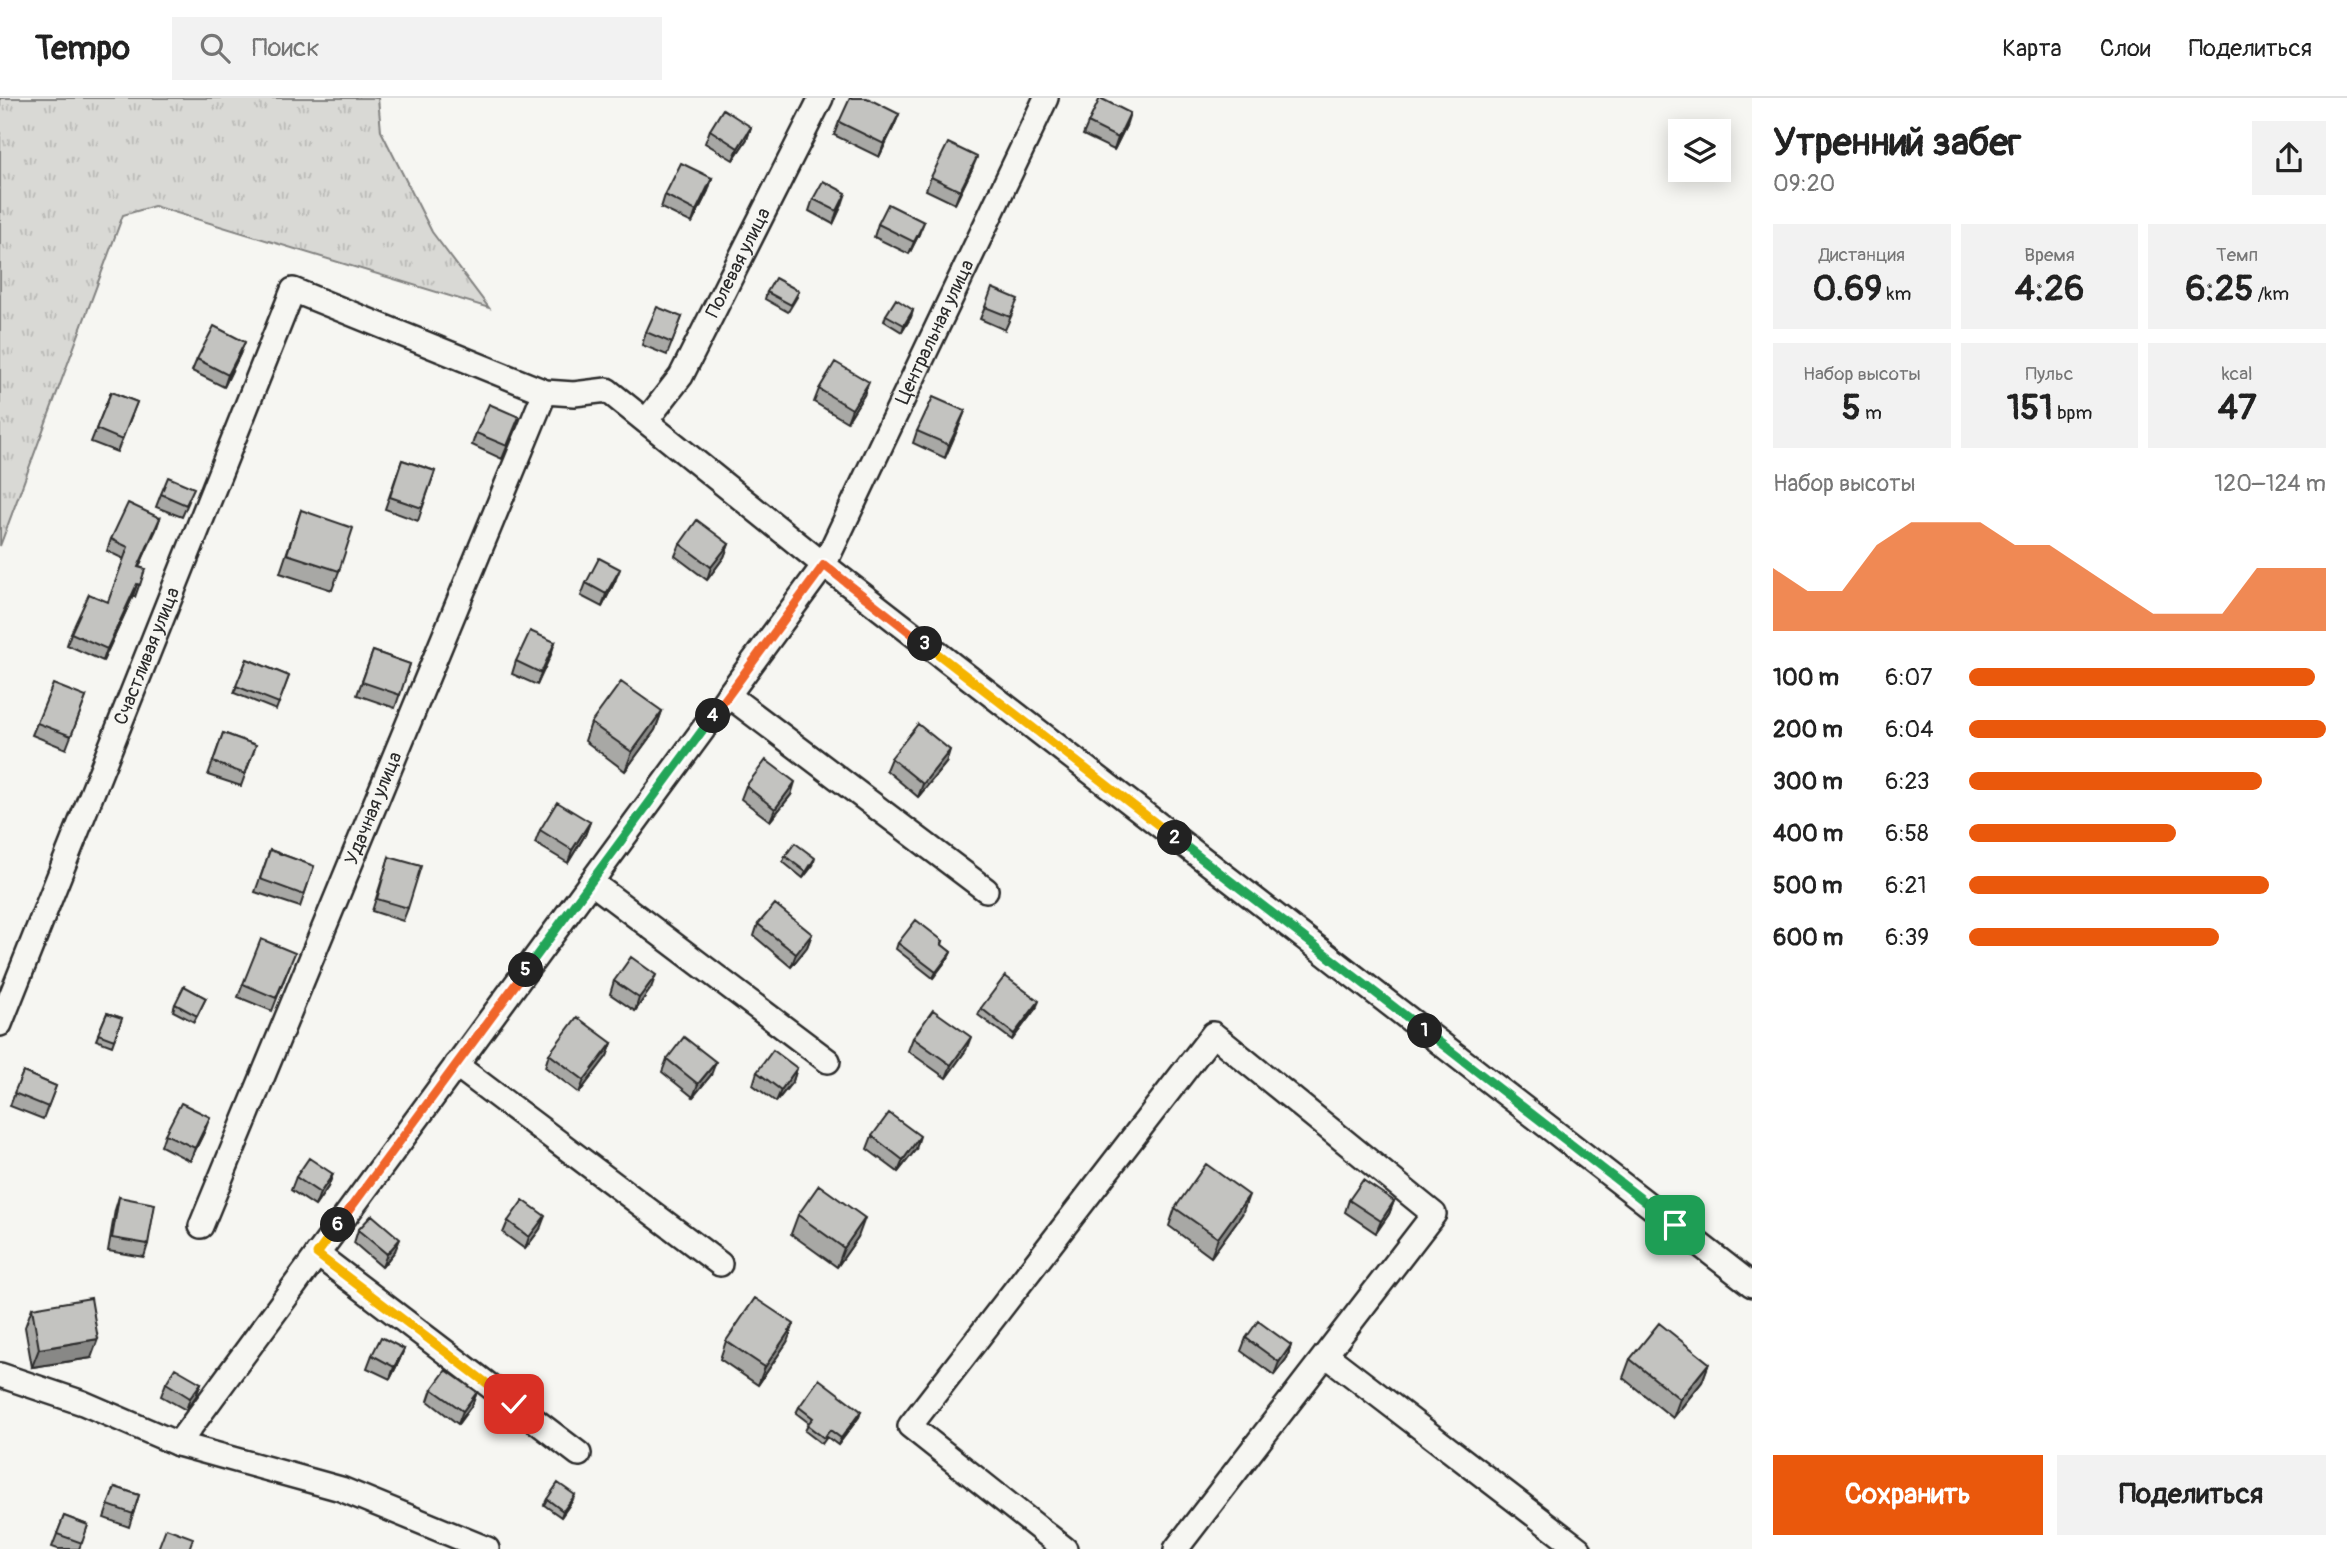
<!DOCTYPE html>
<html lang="ru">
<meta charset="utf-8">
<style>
body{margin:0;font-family:Pangolin,sans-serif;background:#f2f2f2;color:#222;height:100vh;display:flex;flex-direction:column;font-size:26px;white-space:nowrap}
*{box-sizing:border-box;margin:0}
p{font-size:23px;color:#767676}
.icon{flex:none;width:38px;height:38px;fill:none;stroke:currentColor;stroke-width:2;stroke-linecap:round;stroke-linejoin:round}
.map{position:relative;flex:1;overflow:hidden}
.drawer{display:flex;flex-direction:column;background:#fff;width:595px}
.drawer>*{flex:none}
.tools{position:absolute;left:1668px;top:21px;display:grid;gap:14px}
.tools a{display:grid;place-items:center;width:63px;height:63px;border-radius:0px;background:#fff;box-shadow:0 4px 18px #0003;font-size:35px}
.pin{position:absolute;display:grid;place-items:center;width:60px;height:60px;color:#fff;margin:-30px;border-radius:14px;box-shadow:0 4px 10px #0006}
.km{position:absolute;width:35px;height:35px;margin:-18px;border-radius:50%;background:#222;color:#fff;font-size:19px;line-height:35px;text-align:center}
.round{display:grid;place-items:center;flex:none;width:74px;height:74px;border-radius:0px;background:#f2f2f2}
.head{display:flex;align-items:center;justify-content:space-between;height:119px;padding:0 21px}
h1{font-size:38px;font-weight:700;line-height:52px}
.metrics{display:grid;grid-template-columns:repeat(3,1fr);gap:10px;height:119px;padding:7px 21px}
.metrics div{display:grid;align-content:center;border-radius:0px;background:#f2f2f2;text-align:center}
.metrics b{font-size:35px;font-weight:700}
.metrics small{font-size:19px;font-weight:400}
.metrics p{font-size:19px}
.chart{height:196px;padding:14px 21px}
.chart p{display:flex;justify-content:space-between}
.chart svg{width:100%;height:126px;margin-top:7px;fill:#ea580c;opacity:.7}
.primary-button{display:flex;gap:14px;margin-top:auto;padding:14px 21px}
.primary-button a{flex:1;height:80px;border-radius:0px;background:#ea580c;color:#fff;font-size:28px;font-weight:700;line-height:80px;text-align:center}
.primary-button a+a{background:#f2f2f2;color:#222}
ul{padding:0 21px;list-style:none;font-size:23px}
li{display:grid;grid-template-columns:112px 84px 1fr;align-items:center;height:52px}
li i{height:18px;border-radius:9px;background:#ea580c}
header{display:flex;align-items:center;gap:42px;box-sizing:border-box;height:98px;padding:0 35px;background:#fff;border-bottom:2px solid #e0e0e0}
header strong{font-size:33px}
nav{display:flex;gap:38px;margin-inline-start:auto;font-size:24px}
.search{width:490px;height:63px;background:#f2f2f2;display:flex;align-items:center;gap:18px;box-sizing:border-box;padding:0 24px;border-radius:0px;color:#767676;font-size:26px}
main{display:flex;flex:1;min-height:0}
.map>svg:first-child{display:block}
.grass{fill:url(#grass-tufts);stroke:#828280;stroke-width:2}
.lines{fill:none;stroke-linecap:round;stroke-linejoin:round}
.minor-casing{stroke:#2b2b2b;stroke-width:28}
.minor{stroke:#f6f6f2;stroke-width:23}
.wall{fill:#a8a8a5;stroke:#2b2b2b;stroke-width:2}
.shaded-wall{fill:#888886;stroke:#2b2b2b;stroke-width:2}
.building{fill:#c3c3c0;stroke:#2b2b2b;stroke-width:2}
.split-1-casing{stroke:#fff;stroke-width:14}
.split-2-casing{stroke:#fff;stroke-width:14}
.split-3-casing{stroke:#fff;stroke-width:14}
.split-4-casing{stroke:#fff;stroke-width:14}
.split-5-casing{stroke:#fff;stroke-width:14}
.split-6-casing{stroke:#fff;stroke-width:14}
.split-7-casing{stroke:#fff;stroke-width:14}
.split-1{stroke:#22a559;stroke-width:9}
.split-2{stroke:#22a559;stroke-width:9}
.split-3{stroke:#f5b400;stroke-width:9}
.split-4{stroke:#f0652b;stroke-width:9}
.split-5{stroke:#22a559;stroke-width:9}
.split-6{stroke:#f0652b;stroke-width:9}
.split-7{stroke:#f5b400;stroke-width:9}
.labels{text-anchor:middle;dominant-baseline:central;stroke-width:6;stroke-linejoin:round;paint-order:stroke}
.street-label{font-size:19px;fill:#2b2b2b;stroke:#f6f6f2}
</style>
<header>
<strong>Tempo</strong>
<div class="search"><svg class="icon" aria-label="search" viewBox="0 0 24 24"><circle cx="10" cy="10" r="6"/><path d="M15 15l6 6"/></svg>Поиск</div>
<nav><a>Карта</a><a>Слои</a><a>Поделиться</a></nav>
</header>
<main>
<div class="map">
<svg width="1752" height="1451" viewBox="0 0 1752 1451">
<defs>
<pattern id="grass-tufts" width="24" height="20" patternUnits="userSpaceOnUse" patternTransform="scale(1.75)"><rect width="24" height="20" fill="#d9d9d5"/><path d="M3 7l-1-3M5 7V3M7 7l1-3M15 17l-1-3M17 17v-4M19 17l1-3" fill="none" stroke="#babab7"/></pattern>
</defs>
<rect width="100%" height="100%" fill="#f6f6f2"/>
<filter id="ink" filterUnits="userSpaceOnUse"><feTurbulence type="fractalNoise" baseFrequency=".0143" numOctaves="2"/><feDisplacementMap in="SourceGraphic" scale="14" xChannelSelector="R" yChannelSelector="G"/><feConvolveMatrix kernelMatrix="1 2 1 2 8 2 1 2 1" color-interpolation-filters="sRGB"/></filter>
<g filter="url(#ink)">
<path class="grass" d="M0,0H378L381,33L432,134L489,210L154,108L123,117L0,448Z"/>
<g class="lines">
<g class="minor-casing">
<g id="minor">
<path id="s1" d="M646,323L681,278L821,0"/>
<path d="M728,597L986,792"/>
<path d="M591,784L828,963"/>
<path id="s2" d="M0,926L293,192L545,294L574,296L607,292L824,467L1752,1187"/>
<path d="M456,967L720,1166"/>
<path id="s3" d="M201,1128L545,294"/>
<path d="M317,1156L579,1356"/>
<path d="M1326,1257L1579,1451"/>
<path d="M0,1277L83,1305L178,1346L341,1391L487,1451"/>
<path id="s4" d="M178,1346L824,467L1046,0"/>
<path d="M1065,1451L910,1328L1213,936L1434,1116L1176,1451"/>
</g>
</g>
<use href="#minor" class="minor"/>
</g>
<path class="wall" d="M899,16L894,28L879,59L834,37L839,24Z
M1088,25L1126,28L1114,52L1083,37Z
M751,29L747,41L733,62L705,45L710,32Z
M972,71L955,106L926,92L931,79Z
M712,80L708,93L692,125L661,110L665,97Z
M813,101L842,107L833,126L809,113Z
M878,126L919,136L909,156L874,139Z
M767,194L797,199L788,214L765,201Z
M985,209L1013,214L1005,232L980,221Z
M913,212L911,219L902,234L884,223L886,217Z
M682,219L667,257L642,247L646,234Z
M240,256L224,289L192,273L197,261Z
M819,291L864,297L847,324L814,304Z
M111,294L137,304L117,354L91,344Z
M965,313L945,360L913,345L917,333Z
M514,332L502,361L472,347L476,335Z
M402,362L435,373L418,423L385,411Z
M161,396L189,403L182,419L156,409Z
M301,412L339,473L332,492L280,475Z
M160,420L139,469L145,471L135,499L133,498L103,563L67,547L71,535L108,504L124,461L107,453L111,441Z
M680,446H729L724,459L707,482L675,458Z
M615,483L602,509L581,498L586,485Z
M555,544L537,587L512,576L516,563Z
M373,553L410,566L395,610L357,597Z
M247,561L289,578L276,612L234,595Z
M86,599L66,651L32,637L37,625Z
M662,613L655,632L625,673L585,643L591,625Z
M223,635L256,647L241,688L208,677Z
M891,660L946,665L918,699L886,672Z
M746,688L791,697L770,723L741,701Z
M590,724L585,737L568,765L535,745L540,732Z
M270,752L314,768L300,809L255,794Z
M785,758L813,767L803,780L783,764Z
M389,759L408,810L403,823L372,813Z
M758,826L812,836L807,849L791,869L754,838Z
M943,843L942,847L951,854L948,860L933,880L896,851L898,845Z
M290,867L272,913L238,899L243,886Z
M614,883L651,890L635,913L610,896Z
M206,900L194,924L173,913L175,906Z
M981,910H1036L1012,942L978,917Z
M107,915L122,920L112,948L96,942Z
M913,940L966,952L946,980L908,953Z
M612,945L607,958L579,995L545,969L549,956Z
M667,961L711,977L693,999L662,974Z
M797,970L793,983L776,1004L753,987L757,974Z
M23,974L56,988L43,1021L10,1008Z
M205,1032L190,1063L161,1048L165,1036Z
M872,1038L916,1051L898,1074L867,1051Z
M333,1076L328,1089L315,1108L291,1092L296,1079Z
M119,1099L148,1146L144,1159L108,1153L115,1112Z
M1349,1102L1394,1103L1389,1116L1376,1135L1345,1114Z
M1175,1110L1242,1116L1211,1159L1169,1128Z
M798,1117L858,1139L837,1169L791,1136Z
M508,1123L540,1131L525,1151L503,1135Z
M358,1132L395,1153L382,1169L354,1145Z
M32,1210L91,1260L32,1269L25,1229Z
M1246,1240L1291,1247L1287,1260L1274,1277L1241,1253Z
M726,1243L787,1244L758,1287L720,1261Z
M404,1251L399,1263L390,1281L367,1270L372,1257Z
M1630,1261L1709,1265L1702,1284L1673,1320L1623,1280Z
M166,1285H201L196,1298L186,1312L161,1298Z
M432,1291L477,1294L472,1307L458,1326L428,1303Z
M799,1309L861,1313L859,1319L838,1347L827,1339L822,1346L805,1333L809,1325L796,1315Z
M115,1389L139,1397L129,1429L104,1420Z
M547,1401L572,1403L561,1419L544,1407Z
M64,1418L88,1427L79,1451H58L52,1449Z"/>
<path class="shaded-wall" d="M1130,15L1126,28L1114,52L1118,40Z
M899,16L894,28L879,59L884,46Z
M751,29L747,41L733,62L738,50Z
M977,59L972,71L955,106L960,93Z
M712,80L708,93L692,125L696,113Z
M846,95L842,107L833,126L837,113Z
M924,124L919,136L909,156L914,144Z
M913,212L911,219L902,234L904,227Z
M245,244L240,256L224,289L228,277Z
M869,284L864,297L847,324L852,311Z
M965,313L960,326L945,360L949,347Z
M160,420L156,432L133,480L138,469Z
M729,446L724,459L707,482L711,469Z
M620,471L615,483L602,509L606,496Z
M137,486L133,498L103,563L107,551Z
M555,544L551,557L537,587L541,575Z
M662,613L655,632L625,673L632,654Z
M950,652L946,665L918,699L923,686Z
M795,684L791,697L770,723L775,711Z
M590,724L585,737L568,765L572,752Z
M815,760L813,767L803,780L806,774Z
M812,836L807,849L791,869L796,856Z
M951,854L948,860L933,880L936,874Z
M656,877L651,890L635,913L639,900Z
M1039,903L1036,910L1012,942L1014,936Z
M971,939L966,952L946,980L951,967Z
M612,945L607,958L579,995L584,982Z
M716,964L711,977L693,999L698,986Z
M797,970L793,983L776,1004L781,992Z
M210,1019L205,1032L190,1063L195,1050Z
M920,1038L916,1051L898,1074L903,1062Z
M333,1076L328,1089L315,1108L320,1095Z
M1249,1097L1242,1116L1211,1159L1218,1140Z
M1394,1103L1389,1116L1376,1135L1381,1123Z
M545,1118L540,1131L525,1151L529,1139Z
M865,1120L858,1139L837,1169L844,1150Z
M400,1141L395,1153L382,1169L387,1156Z
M794,1226L787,1244L758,1287L765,1269Z
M98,1241L91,1260L32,1269L39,1251Z
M1291,1247L1287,1260L1274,1277L1279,1264Z
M404,1251L399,1263L390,1281L394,1269Z
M1709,1265L1702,1284L1673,1320L1680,1301Z
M201,1285L196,1298L186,1312L190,1300Z
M477,1294L472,1307L458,1326L463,1313Z
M861,1313L859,1319L838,1347L841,1340Z
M575,1397L572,1403L561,1419L563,1413Z"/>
<path class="building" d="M850,0H867L899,16L884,46L839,24Z
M1100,0L1130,15L1118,40L1088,25Z
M723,11L751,29L738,50L710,32Z
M948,45L977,59L960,93L931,79Z
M681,65L712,80L696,113L665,97Z
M823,83L846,95L837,113L813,101Z
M888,106L924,124L914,144L878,126Z
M775,180L799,193L791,207L767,194Z
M992,190L1018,201L1010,219L985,209Z
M896,201L913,212L904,227L886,217Z
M657,209L682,219L672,245L646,234Z
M214,228L245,244L228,277L197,261Z
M835,264L869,284L852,311L819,291Z
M111,294L137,304L122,342L96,331Z
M933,299L965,313L949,347L917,333Z
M489,306L519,319L507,348L476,335Z
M402,362L435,373L422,410L390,399Z
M168,379L194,390L186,407L161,396Z
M128,405L160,420L138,469L145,471L140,487L137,486L107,551L71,535L89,496L108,504L128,449L111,441Z
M301,412L353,430L339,473L287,456Z
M697,422L729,446L711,469L680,446Z
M599,460L620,471L606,496L586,485Z
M530,533L555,544L541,575L516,563Z
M373,553L410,566L400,597L362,584Z
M247,561L289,578L279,605L236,588Z
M621,584L662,613L632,654L591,625Z
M53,586L86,599L71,638L37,625Z
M918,626L950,652L923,686L891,660Z
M223,635L256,647L245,676L213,664Z
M766,662L795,684L775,711L746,688Z
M557,704L590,724L572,752L540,732Z
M795,745L815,760L806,774L785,758Z
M270,752L314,768L304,797L260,781Z
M389,759L421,768L408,810L377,801Z
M775,806L812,836L796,856L758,826Z
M916,822L943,843L941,846L951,854L936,874L898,845Z
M261,841L295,855L276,900L243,886Z
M631,859L656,877L639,900L614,883Z
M1005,878L1039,903L1014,936L981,910Z
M184,888L206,900L197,918L175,906Z
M933,912L971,939L951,967L913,940Z
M107,915L122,920L114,942L98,936Z
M577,919L612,945L584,982L549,956Z
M684,939L716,964L698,986L667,961Z
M773,952L797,970L781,992L757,974Z
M23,974L56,988L48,1009L14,995Z
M181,1005L210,1019L195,1050L165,1036Z
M889,1015L920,1038L903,1062L872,1038Z
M309,1060L333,1076L320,1095L296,1079Z
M1206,1066L1249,1097L1218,1140L1175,1110Z
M1363,1082L1394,1103L1381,1123L1349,1102Z
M819,1087L865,1120L844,1150L798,1117Z
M119,1099L155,1106L148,1146L112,1140Z
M523,1102L545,1118L529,1139L508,1123Z
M372,1117L400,1141L387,1156L358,1132Z
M91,1200L98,1241L39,1251L32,1210Z
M755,1200L794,1226L765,1269L726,1243Z
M1258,1223L1291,1247L1279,1264L1246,1240Z
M1659,1225L1709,1265L1680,1301L1630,1261Z
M381,1239L404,1251L394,1269L372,1257Z
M175,1270L201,1285L190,1300L166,1285Z
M446,1272L477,1294L463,1313L432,1291Z
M819,1281L861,1313L841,1340L830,1332L824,1340L807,1327L813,1320L799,1309Z
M558,1385L575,1397L563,1413L547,1401Z
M115,1389L139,1397L133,1416L108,1407Z
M64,1418L88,1427L82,1445L57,1436Z
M166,1430L193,1440L189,1451H158Z"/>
</g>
<g class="lines" filter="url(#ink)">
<g class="split-1-casing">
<path id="split-1" d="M1425,933L1675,1127"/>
</g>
<g class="split-2-casing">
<path id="split-2" d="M1175,740L1425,933"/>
</g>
<g class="split-3-casing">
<path id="split-3" d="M925,546L1175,740"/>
</g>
<g class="split-4-casing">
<path id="split-4" d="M713,618L824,467L925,546"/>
</g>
<g class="split-5-casing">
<path id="split-5" d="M526,872L713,618"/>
</g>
<g class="split-6-casing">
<path id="split-6" d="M338,1127L526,872"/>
</g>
<g class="split-7-casing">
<path id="split-7" d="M338,1127L317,1156L514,1306"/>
</g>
<use href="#split-1" class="split-1"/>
<use href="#split-2" class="split-2"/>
<use href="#split-3" class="split-3"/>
<use href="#split-4" class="split-4"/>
<use href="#split-5" class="split-5"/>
<use href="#split-6" class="split-6"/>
<use href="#split-7" class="split-7"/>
</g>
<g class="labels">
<g class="street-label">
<text stroke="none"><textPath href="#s1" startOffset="184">Полевая улица</textPath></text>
<text stroke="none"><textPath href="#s4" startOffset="1349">Центральная улица</textPath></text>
<text stroke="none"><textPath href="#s2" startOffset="396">Счастливая улица</textPath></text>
<text stroke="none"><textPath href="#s3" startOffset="452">Удачная улица</textPath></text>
</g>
</g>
</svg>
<div class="tools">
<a><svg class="icon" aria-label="layers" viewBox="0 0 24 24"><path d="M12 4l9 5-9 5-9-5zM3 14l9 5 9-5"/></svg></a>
</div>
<div class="pin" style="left:1675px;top:1127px;background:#1e9e55"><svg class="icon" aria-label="arrive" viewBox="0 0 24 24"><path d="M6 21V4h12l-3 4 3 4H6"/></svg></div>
<div class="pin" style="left:514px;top:1306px;background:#d93025"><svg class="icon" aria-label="check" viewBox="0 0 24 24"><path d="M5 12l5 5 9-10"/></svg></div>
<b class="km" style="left:1425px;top:933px">1</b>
<b class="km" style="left:1175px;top:740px">2</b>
<b class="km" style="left:925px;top:546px">3</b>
<b class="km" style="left:713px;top:618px">4</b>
<b class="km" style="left:526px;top:872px">5</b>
<b class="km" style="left:338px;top:1127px">6</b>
</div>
<section class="drawer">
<div class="head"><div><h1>Утренний забег</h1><p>09:20</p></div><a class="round"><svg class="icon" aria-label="share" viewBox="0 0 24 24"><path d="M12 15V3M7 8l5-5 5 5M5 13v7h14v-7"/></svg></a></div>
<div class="metrics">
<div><p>Дистанция</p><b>0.69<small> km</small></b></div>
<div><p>Время</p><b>4:26</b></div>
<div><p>Темп</p><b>6:25<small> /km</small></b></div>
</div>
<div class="metrics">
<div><p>Набор высоты</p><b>5<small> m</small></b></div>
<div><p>Пульс</p><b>151<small> bpm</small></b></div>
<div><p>kcal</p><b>47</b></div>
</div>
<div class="chart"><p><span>Набор высоты</span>120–124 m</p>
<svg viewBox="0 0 160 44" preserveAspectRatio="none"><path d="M0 44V22L10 30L20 30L30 14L40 6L50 6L60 6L70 14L80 14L90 22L100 30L110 38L120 38L130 38L140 22L150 22L160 22V44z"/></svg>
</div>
<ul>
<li><b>100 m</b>6:07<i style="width:97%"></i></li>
<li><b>200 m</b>6:04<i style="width:100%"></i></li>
<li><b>300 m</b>6:23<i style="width:82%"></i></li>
<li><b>400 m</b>6:58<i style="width:58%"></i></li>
<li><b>500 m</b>6:21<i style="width:84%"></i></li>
<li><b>600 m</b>6:39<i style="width:70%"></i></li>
</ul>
<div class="primary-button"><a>Сохранить</a><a>Поделиться</a></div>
</section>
</main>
